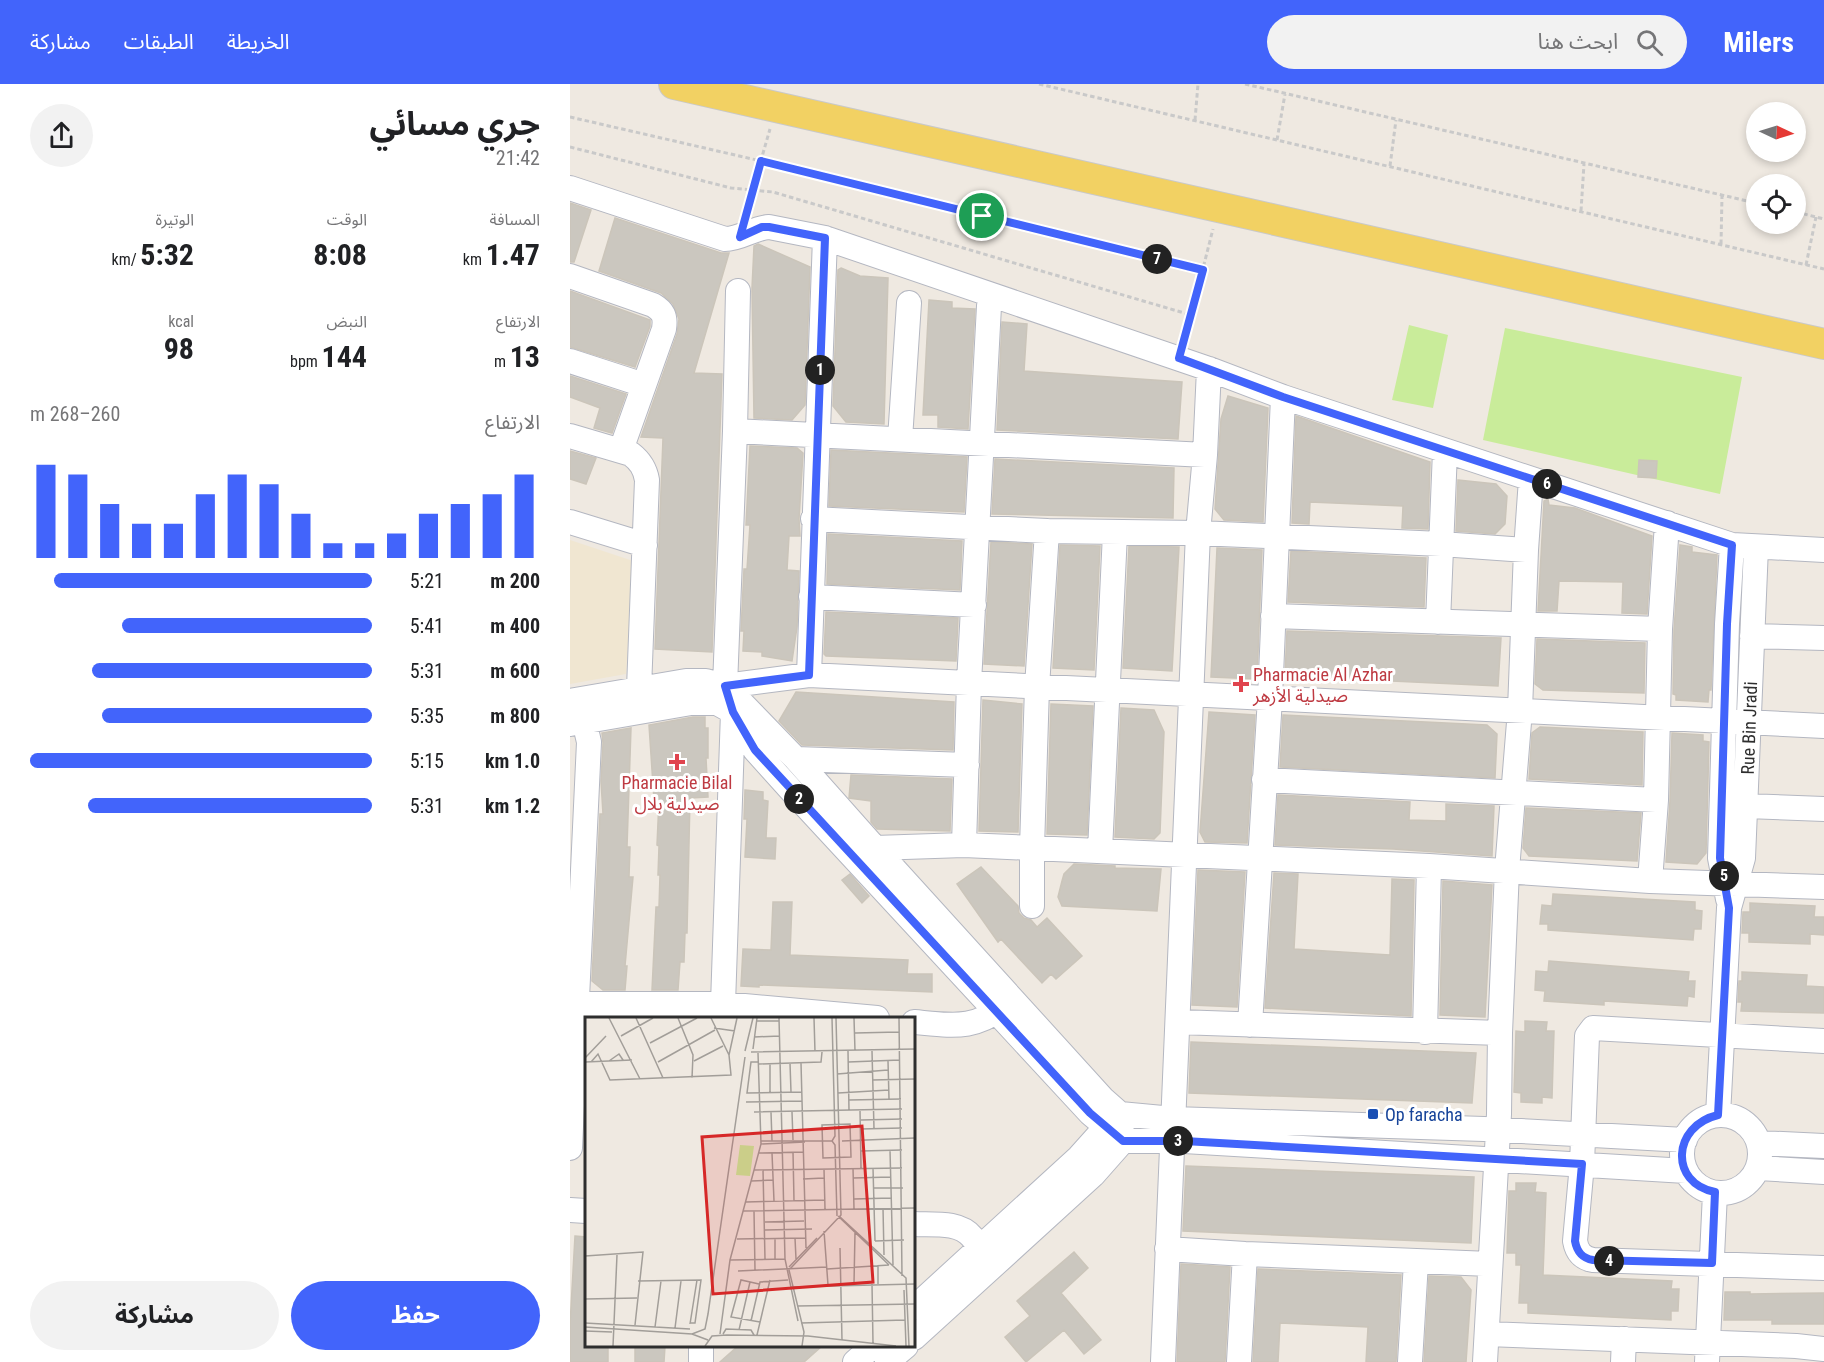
<!DOCTYPE html>
<html lang="ar">
<meta charset="utf-8">
<style>
body{margin:0;font-family:"Roboto Condensed","Noto Sans Arabic",sans-serif;background:#f2f2f2;color:#202124;direction:rtl;height:100vh;display:flex;flex-direction:column;font-size:22px;white-space:nowrap}
*{box-sizing:border-box;margin:0}
p{font-size:20px;color:#757577}
.icon{flex:none;width:33px;height:33px;fill:none;stroke:currentColor;stroke-width:2;stroke-linecap:round;stroke-linejoin:round}
.map{position:relative;flex:1;overflow:hidden;direction:ltr}
.details{display:flex;flex-direction:column;background:#fff;width:570px}
.details>*{flex:none}
.needle{width:39px;rotate:94deg}
.buttons{position:absolute;left:1176px;top:18px;display:grid;gap:12px}
.buttons a{display:grid;place-items:center;width:60px;height:60px;border-radius:50%;background:#fff;box-shadow:0 3px 9px #0003;font-size:30px}
.pin{position:absolute;display:grid;place-items:center;width:51px;height:51px;color:#fff;margin:-26px;border:3px solid #fff;border-radius:50%;box-shadow:0 2px 6px #0007}
.km{position:absolute;width:30px;height:30px;margin:-15px;border-radius:50%;background:#222;color:#fff;font-size:16px;line-height:30px;text-align:center}
.round{display:grid;place-items:center;flex:none;width:63px;height:63px;border-radius:32px;background:#f2f2f2}
.summary{display:flex;align-items:center;justify-content:space-between;height:102px;padding:0 30px}
h1{font-size:33px;font-weight:700;line-height:45px}
.metrics{display:grid;grid-template-columns:repeat(3,1fr);gap:9px;height:102px;padding:6px 30px}
.metrics div{display:grid;align-content:center}
.metrics b{font-size:30px;font-weight:700}
.metrics small{font-size:16px;font-weight:400}
.metrics p{font-size:16px}
.chart{height:168px;padding:12px 30px}
.chart p{display:flex;justify-content:space-between}
.chart svg{width:100%;height:108px;margin-top:6px;stroke:#4264fb;stroke-width:6}
.cta{display:flex;gap:12px;margin-top:auto;padding:12px 30px}
.cta a{flex:1;height:69px;border-radius:36px;background:#4264fb;color:#fff;font-size:24px;font-weight:700;line-height:69px;text-align:center}
.cta a+a{background:#f2f2f2;color:#202124}
ul{padding:0 30px;list-style:none;font-size:20px}
li{display:grid;grid-template-columns:96px 72px 1fr;align-items:center;height:45px}
li i{height:15px;border-radius:8px;background:#4264fb}
header{display:flex;align-items:center;gap:36px;box-sizing:border-box;height:84px;padding:0 30px;background:#4264fb;color:#fff}
header strong{font-size:28px}
nav{display:flex;gap:33px;margin-inline-start:auto;font-size:21px}
.search{width:420px;height:54px;background:#f2f2f2;display:flex;align-items:center;gap:15px;box-sizing:border-box;padding:0 21px;border-radius:33px;color:#757577;font-size:22px}
main{display:flex;flex:1;min-height:0}
.map>svg:first-child{display:block}
.education{fill:#f0e6d1}
.pitch{fill:#c9ec9a}
.building{fill:#cbc7bf;stroke:#cbc5ba;stroke-width:1.5}
.lines{fill:none;stroke-linecap:round;stroke-linejoin:round}
.minor-casing{stroke:#b4b7c1;stroke-width:26}
.major-casing{stroke:#c9c9c9;stroke-width:32}
.path{stroke:#c9c9c9;stroke-width:3;stroke-dasharray:4.5 3;stroke-linecap:butt}
.minor{stroke:#fff;stroke-width:24}
.major{stroke:#f2d163;stroke-width:30}
.route-casing{stroke:#fff;stroke-width:12}
.route{stroke:#4264fb;stroke-width:8}
.health-dot{fill:#e0444e;stroke:#fff;stroke-width:2}
.transit-dot{fill:#1a4fb4;stroke:#fff;stroke-width:2}
.labels{text-anchor:middle;dominant-baseline:central;stroke-width:6;stroke-linejoin:round;paint-order:stroke}
.health-label{font-size:18px;fill:#be3a42;stroke:#fff;text-anchor:start}
.street-label{font-size:18px;fill:#2e2e2e;stroke:#fff}
.transit-label{font-size:18px;fill:#164399;stroke:#fff;text-anchor:start}
.inset-road{fill:none;stroke:#a29e99;stroke-width:1.5}
.view{fill:#d62828;fill-opacity:0.15;stroke:#d62828;stroke-width:3}
.inset-edge{fill:none;stroke:#2e2e2e;stroke-width:3}
</style>
<header>
<strong>Milers</strong>
<div class="search"><svg class="icon" aria-label="search" viewBox="0 0 24 24"><circle cx="10" cy="10" r="6"/><path d="M15 15l6 6"/></svg>ابحث هنا</div>
<nav><a>الخريطة</a><a>الطبقات</a><a>مشاركة</a></nav>
</header>
<main>
<div class="map">
<svg width="1254" height="1278" viewBox="0 0 1254 1278">
<rect width="100%" height="100%" fill="#efe9e1"/>
<path class="education" d="M0,456L63,477L56,590L0,600Z"/>
<path class="pitch" d="M839,241L878,251L863,324L822,316Z
M935,244L1172,293L1150,410L913,356Z"/>
<path class="building" d="M0,119L21,126L4,178H0Z
M45,134L151,169H159L124,289L152,290L142,568L85,565L93,354L71,353L107,250L109,235L103,220L91,209L29,187Z
M188,160L240,183L235,321L222,336L184,334L182,204L184,162Z
M271,184L290,192L318,194L314,340L276,338L263,322L268,186Z
M0,207L80,236V242L65,283L0,263Z
M359,216L382,218V224L405,225L398,345L368,343V331H353Z
M432,238L457,240L454,287L612,298L608,355L427,346Z
M0,292L56,310L42,349L24,344L30,324L0,313Z
M658,312L698,324L693,438L654,436L645,425L651,335Z
M726,332L860,378L858,445L832,444L833,422L740,418L739,440L722,439Z
M180,362L227,364L233,369L229,435L230,452H219L217,486L229,487L227,543L222,577L192,572V568L173,567L174,547H171L174,485H177L180,441H176Z
M261,366L397,373L394,428L259,422Z
M0,367L26,374L16,400L0,395Z
M425,375L604,384L603,434L422,430Z
M1069,376L1087,377L1086,394L1068,393Z
M888,396L926,400L937,412L935,440L925,450L886,447Z
M978,415L979,421L1005,424L1082,452L1077,530L1052,529L1053,498L989,497L987,527H968L974,417Z
M258,450L392,457L390,506L257,500Z
M421,458L462,460L454,582L414,580Z
M490,461L530,462L524,586L483,584Z
M1110,461L1122,463V468L1147,471L1141,606H1139L1138,618L1106,616V611L1103,610L1104,546Z
M559,462L609,463L602,587L553,584Z
M647,464L692,466L687,595L641,593Z
M721,467L856,474L854,523L718,518Z
M256,528L388,534L386,577L256,572L254,570Z
M717,547L931,554L928,602L715,592Z
M967,555L1075,559L1074,609L973,606L965,600Z
M226,608L384,618L383,666L232,661L209,637Z
M413,616L452,620L448,748L409,747Z
M481,620L523,622L517,751L477,750Z
M551,624L584,626L594,648L590,749L584,755L545,753Z
M639,628L685,631L677,759L635,758L630,748Z
M713,631L917,641L927,650L925,694L710,683Z
M123,633H135V644H138V674H136L138,713L120,714L117,849H115L114,878H110L108,906H82L86,823H89L90,791H88L89,762L87,761L89,716H84L79,641Z
M970,643L1073,648L1072,701L959,695L962,649Z
M61,644L57,763H60L59,793H63L55,882H57L55,906H33L22,897L30,730H33L31,697L33,659L32,649Z
M1102,649L1133,651V657L1139,658L1136,769L1127,780L1096,778L1100,717Z
M281,691L382,695L380,747L307,745L301,738V717L279,714Z
M175,706L193,708V716L198,717L196,754H206L205,775L175,773L177,735H174Z
M708,711L840,718L839,736L876,737V720L924,722L922,772L823,765L705,761Z
M956,724L1071,729L1067,777L959,772L953,764Z
M504,780L545,782V784L591,785L587,827L492,822L488,813L492,797L494,790Z
M411,783L448,822L449,829L454,834L461,836L467,843L477,834L512,872L486,895L481,890L472,899L431,855L428,858L387,800Z
M628,786L675,788L667,923L622,921Z
M704,789L728,790L724,865L820,871L822,795L844,796L841,932L695,924Z
M280,790L299,812L292,819L272,796Z
M873,797L922,801L915,933L870,931Z
M983,810L1125,818V826L1132,827L1131,845H1124L1123,856L978,846V840H970L972,821L982,822Z
M203,818H222L220,871L338,876L337,890H362V908L189,901V903L171,902L173,865L201,866Z
M1180,819L1245,822L1244,833H1254V851L1240,850V860L1179,858V849H1172L1173,828H1180Z
M979,877L1119,888L1118,897H1125L1124,913L1118,912L1117,922L1034,917V921L974,917L975,907L965,906L966,887L978,888Z
M1172,888L1237,891L1236,902L1254,903V929L1171,927L1172,918H1168L1169,897H1172Z
M955,937L977,938L976,947H984L982,1014L972,1013V1019L951,1018V1009L944,1008L946,947L955,948Z
M621,958L906,969L902,1019L619,1009Z
M616,1082L904,1093L901,1159L613,1147Z
M946,1099H966L965,1108L976,1109L973,1191L1102,1197L1101,1205H1109L1108,1227H1101V1236L958,1229V1219H949L951,1181H946V1169H937L939,1107H946Z
M5,1152L16,1153V1262H38V1278H0V1241Z
M504,1168L518,1184L491,1209L531,1256L514,1270L494,1246L456,1278L435,1253L460,1232L447,1217Z
M611,1180L660,1183L655,1278H607Z
M688,1185L831,1191L826,1278H796L798,1243L710,1239L708,1278H683Z
M859,1192L891,1193L901,1206L896,1278H854Z
M1155,1208H1180V1210L1254,1209V1240H1202V1236H1154Z
M65,1262H95L94,1278H65Z
M168,1262H252L234,1278H150Z"/>
<g class="lines">
<g class="minor-casing">
<path id="minor" d="M0,104L155,155C171,155 183,144 199,143L255,154L639,285L713,313L1162,461L1254,466
M0,192L83,221C93,227 96,232 94,245L51,366
M0,277L74,301
M165,347L635,371
M0,352L61,370C70,377 75,384 77,396L69,605
M330,355L339,219
M243,435L477,447L628,449L871,460L956,466
M0,438L75,461
M241,513L404,521
M703,532L1090,545
M868,538L875,367
M1182,552L1254,554
M239,591L255,154
M163,610L226,675L305,764L533,1015L550,1030L603,1035L914,1045L1115,1056
M0,617L116,597H136L155,602L239,591L1254,642
M0,640L121,619H147L163,628L185,666L221,706L520,1029L553,1057H614L1116,1087
M226,675L397,681
M694,696L1086,716
M1176,722L1254,725
M394,761L399,599L419,222
M530,767L545,449
M295,768L305,764L394,761L462,764L859,782L1080,797L1254,803
M1080,797L1086,716L1090,545L1097,439
M1158,815L1150,774L1157,540L1162,461
M462,822V764L467,603L477,447
M7,920H153L307,934
M153,920L163,628L155,602L165,347L168,207
M344,938C387,942 403,946 440,919
M608,938L930,949
M680,941L700,614L713,313
M855,948L859,782
M1254,957L1023,944L1017,952L1012,1080L1005,1157C1007,1168 1012,1174 1023,1176L1254,1184
M1148,1031L1159,824L1173,774L1186,463
M1112 1070a39 39 0 1 1 78 0a39 39 0 1 1-78 0Z
M1189,1059L1254,1062
M0,1064L19,658L11,624
M1188,1084L1254,1088
M0,1126L16,1127
M344,1140C362,1141 389,1137 402,1153C408,1160 413,1168 419,1176
M597,1165L675,1170L920,1180
M344,1224L509,1073L535,1044L546,1034
M917,1250L1226,1262L1254,1265
M344,1254L523,1091L553,1057L551,1041
M131,1262V1278
M285,1278L303,1262
M317,1278L336,1262
M593,1278L628,449L635,371L639,285
M669,1278L675,1170
M840,1278L846,1178
M915,1278L929,1030L930,949L937,786L950,626L956,466L961,395
M1053,1278L1054,1255
M1137,1278L1145,1109"/>
</g>
<g class="major-casing">
<path id="major" d="M104,0L1254,260"/>
</g>
<path class="path" d="M469,0L1254,185
M675,0L1186,119
M0,33L191,77L633,186
M625,36L628,0
M707,56L715,10
M0,63L161,104L203,108L621,231
M820,82L826,36
M1011,127L1014,80
M176,128L200,45
M1226,128L1254,135
M1151,160L1152,112
M1236,181L1246,133
M615,255L643,145"/>
<use href="#minor" class="minor"/>
<use href="#major" class="major"/>
</g>
<g class="lines">
<g class="route-casing">
<path id="route" d="M191,77L633,186L609,274L713,313L1162,461L1157,540L1150,774L1159,824L1148,1031C1102,1042 1099,1099 1145,1108L1142,1179L1023,1176C1012,1174 1007,1168 1005,1157L1012,1080L614,1057H553L520,1029L185,666L163,628L155,602L239,591L255,154L199,143H192L170,153Z"/>
</g>
<use href="#route" class="route"/>
</g>
<g class="health-dot">
<path d="M668 591h6v6h6v6h-6v6h-6v-6h-6v-6h6z"/>
<path d="M104 669h6v6h6v6h-6v6h-6v-6h-6v-6h6z"/>
</g>
<rect class="transit-dot" x="797" y="1024" width="12" height="12" rx="3"/>
<g class="labels">
<g class="health-label">
<text x="683" y="590">Pharmacie Al Azhar<tspan x="683" dy="21">صيدلية الأزهر</tspan></text>
<text x="107" y="698" text-anchor="middle">Pharmacie Bilal<tspan x="107" dy="21">صيدلية بلال</tspan></text>
</g>
<g class="street-label">
<text transform="translate(1179 644) rotate(-88)">Rue Bin Jradi</text>
</g>
<g class="transit-label">
<text x="815" y="1030">Op faracha</text>
</g>
</g>
<g transform="translate(15 933)">
<rect width="330" height="330" fill="#efe9e1"/>
<path d="M155,128L169,129L165,159L151,158Z" fill="#c9ec9a"/>
<path class="inset-road" d="M24,1L55,62M51,1L78,61M93,1L108,38L107,61M194,1L200,242L213,304M229,1L230,35M247,1L250,119L247,124L250,128L252,199M269,1L270,34M314,1L317,259M172,4H194M129,11L150,14M270,16L314,15M36,19L68,1M169,20L195,19M65,26L112,1M168,32L172,1M160,34L168,1M263,34L264,94M287,34L289,112M166,35L330,32M144,38L152,1M0,41L21,19M24,44L34,37L38,43M109,44L138,29M303,44L304,82M0,45L47,43M6,45L13,37L25,63L146,58L144,38L126,1M73,45L130,13M174,45H166L162,76L217,75M263,45L315,43M205,46L206,75M216,46L221,231M174,47L236,45L237,35M185,47V76M252,57L303,53M287,63L330,62M253,76L304,73M264,83L316,82M161,85L217,84M275,93L276,151M169,95L317,92M186,95L187,124M207,95L208,123M276,103L317,102M265,107L266,140L238,141L237,108ZM275,112L317,111M176,124H247M257,124L330,121M176,127L220,125M305,133L308,248M276,134L317,133M208,135L209,184M174,136L218,135M187,136L189,184M268,151L269,192M288,151L290,224M239,152L240,192M169,153L317,151M178,153L180,242M268,161L306,160M218,162L239,161M166,164L188,163M289,171H318M269,182L306,181M161,185L240,183M298,191L299,238M158,194L330,191M169,194L170,253M253,199L304,248M254,199L321,261L324,329M180,205L219,204M180,213L227,212M239,214L243,268M210,221L211,242M152,222L220,221M190,222V242M290,224L319,223M255,231L257,323M0,239L58,235L50,308M145,243L200,242M293,248V267M204,250L232,221M242,252L304,248M153,254L242,250M53,264L116,263L110,306H106M174,267L156,263L146,300L175,305M269,267L270,215M287,267L288,326M206,270L330,267M319,273L321,329M0,282L52,281M212,289L330,287M166,304L175,265L203,263M0,306L105,312M216,306L320,303M105,307L112,263M0,310L107,317L123,323M70,310L76,264M90,311L96,264M154,313L165,265M0,314L27,315M107,317L120,312L123,297L160,40M135,317L145,243L176,127L173,36M138,317L141,312L166,313L169,318M172,318L185,263M28,329L32,238M120,329L127,319L142,318L223,319L311,329M217,329L219,315L204,253L256,198L251,1"/>
<path class="view" d="M277,109L288,265L128,277L117,120Z"/>
<rect width="330" height="330" class="inset-edge"/>
</g>
</svg>
<div class="buttons">
<a><svg class="needle" viewBox="-14 -14 28 28"><path d="M0-13l5 13h-10z" fill="#e53935"/><path d="M0 13l5-13h-10z" fill="#757577"/></svg></a>
<a><svg class="icon" aria-label="locate" viewBox="0 0 24 24"><circle cx="12" cy="12" r="6"/><path d="M12 2v4M12 18v4M2 12h4M18 12h4"/></svg></a>
</div>
<div class="pin" style="left:412px;top:132px;background:#1e9e55"><svg class="icon" aria-label="arrive" viewBox="0 0 24 24"><path d="M6 21V4h12l-3 4 3 4H6"/></svg></div>
<b class="km" style="left:250px;top:286px">1</b>
<b class="km" style="left:229px;top:715px">2</b>
<b class="km" style="left:608px;top:1057px">3</b>
<b class="km" style="left:1039px;top:1177px">4</b>
<b class="km" style="left:1154px;top:792px">5</b>
<b class="km" style="left:977px;top:400px">6</b>
<b class="km" style="left:587px;top:175px">7</b>
</div>
<section class="details">
<div class="summary"><div><h1>جري مسائي</h1><p>21:42</p></div><a class="round"><svg class="icon" aria-label="share" viewBox="0 0 24 24"><path d="M12 15V3M7 8l5-5 5 5M5 13v7h14v-7"/></svg></a></div>
<div class="metrics">
<div><p>المسافة</p><b>1.47<small> km</small></b></div>
<div><p>الوقت</p><b>8:08</b></div>
<div><p>الوتيرة</p><b>5:32<small> /km</small></b></div>
</div>
<div class="metrics">
<div><p>الارتفاع</p><b>13<small> m</small></b></div>
<div><p>النبض</p><b>144<small> bpm</small></b></div>
<div><p>kcal</p><b>98</b></div>
</div>
<div class="chart"><p><span>الارتفاع</span>260–268 m</p>
<svg viewBox="0 0 160 44" preserveAspectRatio="none"><path d="M5 44V6M15 44V10M25 44V22M35 44V30M45 44V30M55 44V18M65 44V10M75 44V14M85 44V26M95 44V38M105 44V38M115 44V34M125 44V26M135 44V22M145 44V18M155 44V10"/></svg>
</div>
<ul>
<li><b>200 m</b>5:21<i style="width:93%"></i></li>
<li><b>400 m</b>5:41<i style="width:73%"></i></li>
<li><b>600 m</b>5:31<i style="width:82%"></i></li>
<li><b>800 m</b>5:35<i style="width:79%"></i></li>
<li><b>1.0 km</b>5:15<i style="width:100%"></i></li>
<li><b>1.2 km</b>5:31<i style="width:83%"></i></li>
</ul>
<div class="cta"><a>حفظ</a><a>مشاركة</a></div>
</section>
</main>
